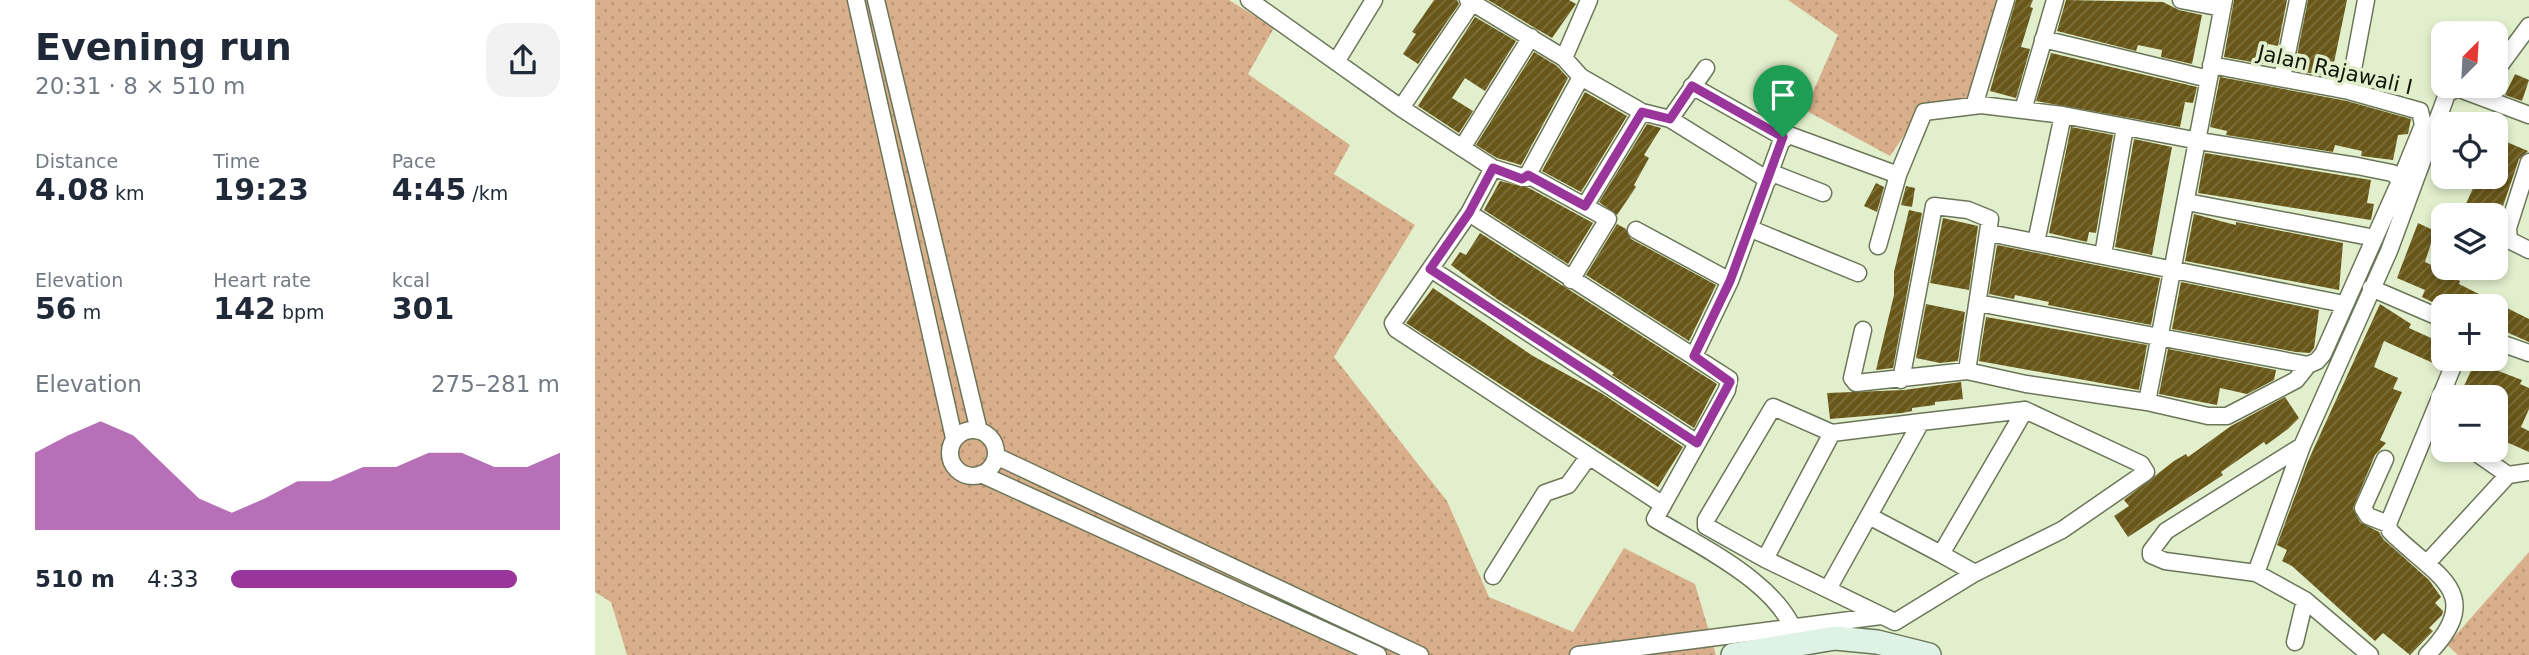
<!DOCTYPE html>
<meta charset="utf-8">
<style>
body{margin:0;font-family:"DejaVu Sans",sans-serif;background:#f2f2f3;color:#1f2937;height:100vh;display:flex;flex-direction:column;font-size:26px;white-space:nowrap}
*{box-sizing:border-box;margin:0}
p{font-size:23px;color:#747a83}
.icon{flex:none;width:38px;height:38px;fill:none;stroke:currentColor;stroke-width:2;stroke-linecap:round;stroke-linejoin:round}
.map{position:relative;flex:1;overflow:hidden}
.details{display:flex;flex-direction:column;background:#fff;width:595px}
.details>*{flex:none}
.needle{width:46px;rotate:24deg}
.controls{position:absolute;left:1836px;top:21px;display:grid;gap:14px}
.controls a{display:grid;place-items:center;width:77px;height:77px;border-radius:14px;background:#fff;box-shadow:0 4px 10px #0003;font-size:35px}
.pin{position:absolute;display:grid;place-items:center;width:60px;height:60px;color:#fff;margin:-72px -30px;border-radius:50% 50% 50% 0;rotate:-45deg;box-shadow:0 0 7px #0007}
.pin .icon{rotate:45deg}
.round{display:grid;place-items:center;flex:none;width:74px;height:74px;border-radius:21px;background:#f2f2f3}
.head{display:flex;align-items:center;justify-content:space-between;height:119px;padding:0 35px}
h1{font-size:38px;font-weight:700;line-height:52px}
.figures{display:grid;grid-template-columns:repeat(3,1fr);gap:10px;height:119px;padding:7px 35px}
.figures div{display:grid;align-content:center}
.figures b{font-size:30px;font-weight:700}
.figures small{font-size:19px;font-weight:400}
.figures p{font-size:19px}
.chart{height:196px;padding:14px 35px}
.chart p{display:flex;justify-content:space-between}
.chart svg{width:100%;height:126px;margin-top:7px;fill:#9a359b;opacity:.7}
ul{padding:0 35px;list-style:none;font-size:23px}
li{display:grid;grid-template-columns:112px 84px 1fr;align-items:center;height:52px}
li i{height:18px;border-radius:9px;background:#9a359b}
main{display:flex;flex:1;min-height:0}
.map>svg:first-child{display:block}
.grass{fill:url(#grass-dots)}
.building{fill:url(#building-hatch)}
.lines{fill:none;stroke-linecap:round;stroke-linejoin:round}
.street-casing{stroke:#6b7658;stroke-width:19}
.secondary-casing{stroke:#6b7658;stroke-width:26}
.street{stroke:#fff;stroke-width:16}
.secondary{stroke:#def2e5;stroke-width:23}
.route-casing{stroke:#fff;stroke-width:14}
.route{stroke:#9a359b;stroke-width:9}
.labels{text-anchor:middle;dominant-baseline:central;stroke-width:7;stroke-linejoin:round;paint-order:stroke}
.street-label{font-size:21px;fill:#111509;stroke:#e2efcd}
</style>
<main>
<section class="details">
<div class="head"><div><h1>Evening run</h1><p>20:31 · 8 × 510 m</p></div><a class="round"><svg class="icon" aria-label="share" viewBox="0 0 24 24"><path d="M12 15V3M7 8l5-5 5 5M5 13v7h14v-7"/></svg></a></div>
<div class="figures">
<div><p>Distance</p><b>4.08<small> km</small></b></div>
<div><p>Time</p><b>19:23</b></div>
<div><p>Pace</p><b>4:45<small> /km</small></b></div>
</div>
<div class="figures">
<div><p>Elevation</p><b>56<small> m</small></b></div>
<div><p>Heart rate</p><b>142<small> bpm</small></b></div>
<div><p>kcal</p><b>301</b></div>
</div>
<div class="chart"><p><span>Elevation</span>275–281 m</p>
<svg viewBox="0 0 160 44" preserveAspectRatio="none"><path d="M0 44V17L10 11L20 6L30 11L40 22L50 33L60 38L70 33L80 27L90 27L100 22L110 22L120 17L130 17L140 22L150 22L160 17V44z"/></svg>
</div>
<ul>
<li><b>510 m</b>4:33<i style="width:87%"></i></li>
</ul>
</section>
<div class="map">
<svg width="1934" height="655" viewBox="0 0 1934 655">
<defs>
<pattern id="grass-dots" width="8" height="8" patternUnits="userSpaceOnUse" patternTransform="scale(1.75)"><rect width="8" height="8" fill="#d9af8b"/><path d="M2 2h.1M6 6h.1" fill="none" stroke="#b99677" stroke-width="1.8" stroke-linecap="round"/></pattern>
<pattern id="building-hatch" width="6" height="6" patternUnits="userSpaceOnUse" patternTransform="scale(1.75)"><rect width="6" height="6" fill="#685718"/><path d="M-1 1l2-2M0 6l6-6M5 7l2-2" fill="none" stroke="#7c703f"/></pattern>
</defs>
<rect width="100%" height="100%" fill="#e2efcd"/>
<path class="grass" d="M0,0H634L679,28L653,74L755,145L739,174L820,225L739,357L852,501L894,597L978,632L1029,548L1100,584L1121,655H32L16,602L0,592Z
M1193,0H1407L1373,109L1330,105L1295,156L1210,110L1243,35Z
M1934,552V655H1863L1852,645Z"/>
<path class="building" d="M839,0H862L864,4L823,64L808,54L821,34L817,32Z
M893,0H974L981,4L957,38Z
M1421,0H1438L1435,7L1438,8L1426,47L1435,49L1421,98L1395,91Z
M1471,0L1568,2L1584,10L1607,15L1597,64L1566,57L1567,50L1543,45L1541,51L1462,31Z
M1639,0H1692L1683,46L1673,44L1668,64L1629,57Z
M1713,0H1752L1736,77L1699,70Z
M880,17L921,41L890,91L870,78L857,98L878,111L864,133L823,106Z
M939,52L962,66L973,78L926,165L902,158L881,145Z
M1456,53L1602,87L1598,103L1590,102L1585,127L1441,101Z
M1920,74L1934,80L1927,101L1910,95Z
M1625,77L1752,101L1816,119L1813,134L1803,135L1798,160L1766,156L1767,151L1740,145L1738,152L1631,135L1632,131L1615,127Z
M990,92L1032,116L986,192L947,171Z
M1052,124L1066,128L1049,155L1054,158L1039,185L1041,187L1022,215L1004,202Z
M1476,127L1518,135L1501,233L1494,232L1492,242L1454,233Z
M1900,137L1933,151L1924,159L1905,215H1890L1870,206L1883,177H1900Z
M1539,139L1577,147L1557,255L1520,247Z
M1610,153L1776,180L1772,203L1779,204L1776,220L1603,193Z
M905,181L934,188L998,223L973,264L889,210Z
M1281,183L1289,187L1282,212L1269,206Z
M1311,186L1320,188L1317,207L1306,205Z
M1314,210L1327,213L1298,368L1281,370L1299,295V272Z
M1599,214L1629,222L1641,225V222L1748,243L1744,290L1590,261Z
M1348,218L1383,226L1374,290L1335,283Z
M1823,223L1840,231L1830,262L1851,272L1849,274L1865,281L1864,284L1934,319V342L1900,327V306H1845L1827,297L1830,290L1802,278Z
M1022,224L1031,229L1036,239L1121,285L1094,341L991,275Z
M885,233L1122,384L1099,428L1017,375L1019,373L902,299L856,265L865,252L871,255Z
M1402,245L1565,278L1556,325L1453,305L1454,302L1420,295L1419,299L1394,294Z
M1586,282L1724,310L1719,348L1715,353L1701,352L1577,329Z
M838,288L938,356L1006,393L1088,447L1063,487L811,323Z
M1331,304L1370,312L1363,361L1345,363L1321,358Z
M1785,304L1816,324L1814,328L1847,343L1838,363L1789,341L1779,367L1803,378L1798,389L1807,392L1785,440L1791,443L1780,455L1758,508L1765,522L1784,532L1788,539L1834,580L1846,597L1840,603L1848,611L1847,615L1834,628L1838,631L1815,655L1788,633L1780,641L1697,566L1687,561L1692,550L1682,545L1713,461Z
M1391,317L1552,345L1544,390L1384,361Z
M1573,349L1681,370L1679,380L1652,394L1625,388L1622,405L1564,394Z
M1880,362L1927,380L1925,384L1934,388V409L1926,427L1934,431V452L1900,437V397H1864Z
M1366,382L1368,399L1340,402V405L1317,408V411L1307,413L1235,419L1232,393L1309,390Z
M1690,397L1704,418L1693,429L1671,445L1669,442L1626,472L1628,475L1533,537L1519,516L1534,506L1529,500L1579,461L1591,454L1593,457L1636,426Z"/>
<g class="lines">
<g class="street-casing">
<path id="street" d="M261,0L359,438
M281,0L384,431
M654,0L806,108L898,168
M873,0L969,58
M994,0L969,58L986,77L931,178L898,168L874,213L798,323L801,329L1068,505
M1586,0L1627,8
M1448,39L1614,79
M741,62L779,0
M1616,65L1754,91L1825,111L1828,125L1806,179
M1900,72L1934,26
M986,77L1047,112L1075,119L1173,180
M1687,78L1703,0
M1097,86L1188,137
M1754,91L1771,0
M1379,106L1411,0
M806,108L877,3
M1428,110L1460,0
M1075,119L1111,68
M867,148L936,37
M1934,162L1913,228L1914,240L1934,250
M1177,173L1228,193
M933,175L1013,219L976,280
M1592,202L1780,238
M990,206L1047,112
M874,213L1134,379L1132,390L1060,519C1108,548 1191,586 1204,645
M1156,229L1263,273
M1041,230L1135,281
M1394,233L1749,304
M1441,242L1468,115
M1283,246L1303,175
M1508,255L1530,127
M836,269L1102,443
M1776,288L1848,319
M1268,330L1257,378L1261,383L1372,371L1431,384L1552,402L1613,416H1632L1701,380L1713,365
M1900,341L1934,353
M1099,356L1135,281L1186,142L1194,135L1303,175L1329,112L1386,105L1468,115L1604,141L1762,166L1797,173L1806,179L1728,354L1722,361L1713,365L1383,303
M1306,380L1339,206L1373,210L1395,219L1372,371
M1552,402L1629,0
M355 453a23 23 0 1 1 46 0a23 23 0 1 1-46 0Z
M1877,450L1913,475
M401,456L825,655
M1790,459L1768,508L1773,516L1793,524
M386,474L783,655
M1274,516L1346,554L1430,410
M1346,554L1380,573
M1170,559L1237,433
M1833,562L1913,475L1934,472
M1661,573L1570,561L1556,555V551L1571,531L1707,446
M898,576L950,493L973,485L994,456
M1233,589L1326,422L1237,433L1178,407L1111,520V526L1170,559L1300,622L1380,573L1467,530L1551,472L1546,464L1430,410L1326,422
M1700,642L1710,600
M983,655L1286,616
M1775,655L1710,600L1661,573L1707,446L1794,251L1852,94L1862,88L1934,115
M1832,655C1894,592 1838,575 1795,531L1793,524L1861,359"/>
</g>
<g class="secondary-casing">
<path id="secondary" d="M1138,655L1240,638L1282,642L1334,655"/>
</g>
<use href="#street" class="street"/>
<use href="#secondary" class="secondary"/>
</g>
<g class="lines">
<g class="route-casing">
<path id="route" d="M1097,86L1188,137L1135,281L1099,356L1135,382L1102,443L835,269L874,213L898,168L927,179L933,175L990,206L1047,112L1075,119Z"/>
</g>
<use href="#route" class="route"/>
</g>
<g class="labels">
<g class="street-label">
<text transform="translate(1740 70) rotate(13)">Jalan Rajawali I</text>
</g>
</g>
</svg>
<div class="controls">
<a><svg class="needle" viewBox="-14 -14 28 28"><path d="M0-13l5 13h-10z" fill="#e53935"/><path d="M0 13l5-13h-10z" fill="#747a83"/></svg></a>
<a><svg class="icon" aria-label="locate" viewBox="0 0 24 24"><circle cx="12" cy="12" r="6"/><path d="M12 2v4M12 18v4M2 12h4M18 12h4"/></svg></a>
<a><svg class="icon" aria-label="layers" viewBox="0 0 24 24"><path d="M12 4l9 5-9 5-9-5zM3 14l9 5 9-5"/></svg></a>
<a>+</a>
<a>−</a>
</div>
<div class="pin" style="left:1188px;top:137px;background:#1e9e55"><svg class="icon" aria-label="arrive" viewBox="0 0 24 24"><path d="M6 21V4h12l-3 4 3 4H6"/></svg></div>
</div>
</main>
